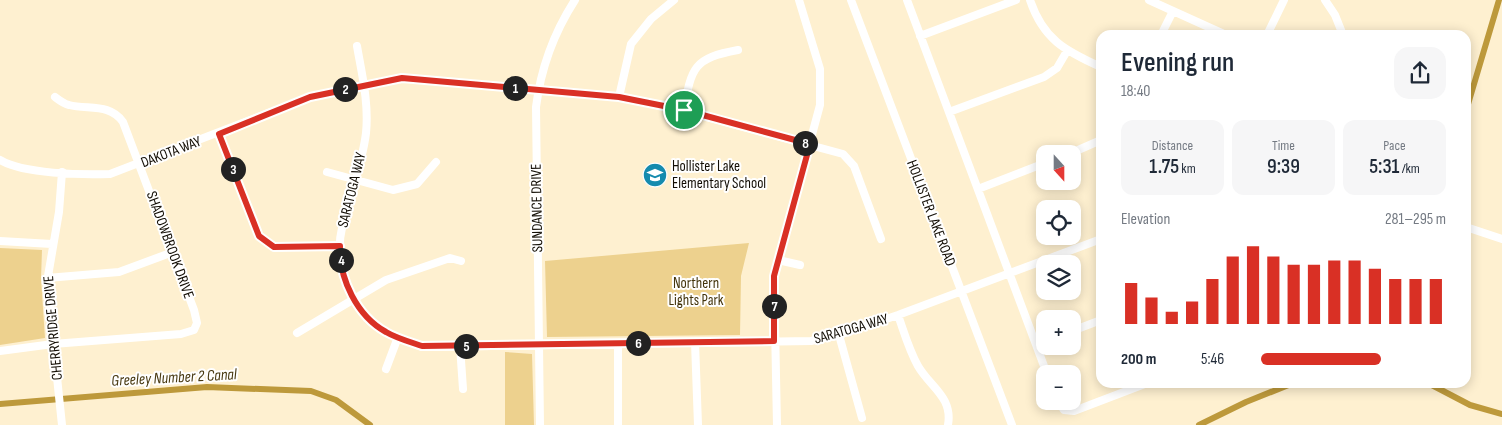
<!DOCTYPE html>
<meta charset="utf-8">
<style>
body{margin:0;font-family:"Sofia Sans Condensed",sans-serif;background:#f6f6f7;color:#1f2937;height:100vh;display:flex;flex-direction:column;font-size:19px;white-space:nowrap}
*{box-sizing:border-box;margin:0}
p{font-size:16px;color:#747a83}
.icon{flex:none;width:28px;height:28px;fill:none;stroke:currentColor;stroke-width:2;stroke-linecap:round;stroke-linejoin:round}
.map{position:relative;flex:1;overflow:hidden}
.drawer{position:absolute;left:1096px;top:30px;width:375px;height:358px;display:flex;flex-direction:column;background:#fff;border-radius:15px;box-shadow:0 2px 12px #0003}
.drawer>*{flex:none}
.needle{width:32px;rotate:159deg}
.tools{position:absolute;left:1036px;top:145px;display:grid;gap:10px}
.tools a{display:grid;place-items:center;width:45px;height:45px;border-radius:10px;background:#fff;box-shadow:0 2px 12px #0003;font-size:25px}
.pin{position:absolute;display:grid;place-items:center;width:42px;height:42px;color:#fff;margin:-21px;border:2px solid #fff;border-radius:50%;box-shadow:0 1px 5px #0007}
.km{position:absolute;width:25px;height:25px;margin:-12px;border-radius:50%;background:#222;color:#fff;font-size:14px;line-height:25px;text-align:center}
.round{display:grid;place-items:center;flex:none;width:52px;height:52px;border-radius:15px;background:#f6f6f7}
.headline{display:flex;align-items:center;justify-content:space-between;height:85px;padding:0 25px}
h1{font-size:28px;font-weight:600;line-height:38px}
.figures{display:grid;grid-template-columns:repeat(3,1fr);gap:8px;height:85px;padding:5px 25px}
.figures div{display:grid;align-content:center;border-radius:12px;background:#f6f6f7;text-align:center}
.figures b{font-size:21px;font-weight:600}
.figures small{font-size:14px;font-weight:400}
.figures p{font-size:14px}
.chart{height:140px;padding:10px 25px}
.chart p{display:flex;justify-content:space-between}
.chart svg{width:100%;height:90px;margin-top:5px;stroke:#d93025;stroke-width:6}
ul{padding:0 25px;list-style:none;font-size:16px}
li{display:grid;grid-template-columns:80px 60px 1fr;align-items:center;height:38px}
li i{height:12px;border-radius:6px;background:#d93025}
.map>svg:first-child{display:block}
.green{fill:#edd18e}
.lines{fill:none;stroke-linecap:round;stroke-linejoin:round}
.canal{stroke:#bd993b;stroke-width:6}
.minor{stroke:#fff;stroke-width:8}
.route-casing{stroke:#fff;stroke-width:10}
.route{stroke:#d93025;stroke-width:6}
.labels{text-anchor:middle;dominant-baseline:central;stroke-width:4;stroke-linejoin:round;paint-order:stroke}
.street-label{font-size:15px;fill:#120d04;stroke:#fff}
.poi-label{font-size:15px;fill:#120d04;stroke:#fff;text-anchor:start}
.park-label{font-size:15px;fill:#44350c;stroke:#fff}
.water-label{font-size:16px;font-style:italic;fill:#483911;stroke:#fff}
</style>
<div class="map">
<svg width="1502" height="425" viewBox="0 0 1502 425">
<rect width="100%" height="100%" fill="#fef0d0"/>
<path class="green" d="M749,243L741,276L740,335L547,337L545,261Z
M0,248L42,250L41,279L45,338L0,345Z
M505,352L532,354L534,425H505Z"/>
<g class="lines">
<path class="canal" d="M1466,111L1499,0
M1426,382L1470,405L1502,414
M0,404L207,387L311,391L336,400L370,425
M1199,425L1246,402L1296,382"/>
<path class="minor" d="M851,0L1012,425
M907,0L1047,374
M1030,0C1043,39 1065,51 1101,67
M1149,0L1226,35
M1325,0L1335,15L1343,35
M1161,35L1173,11
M1267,35L1284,0
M920,36L1016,0
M357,46C362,75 369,103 366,133C362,166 349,196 342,228C333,265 352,315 387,333C398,338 410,342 422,347L811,341L839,335L898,315L1101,239
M619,97L631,44L651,19L674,0
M684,111C691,67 694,58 738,50
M949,112L1044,77L1057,68L1067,51
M219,134L259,236L274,247L340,246
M1069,154L1101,140
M0,160C23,174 82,175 110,174L310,97L402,78L619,97L684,111L843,154L854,166L881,239
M62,172L59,212L47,282L62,425
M327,172L393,190L417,184L436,162
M978,189L1045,163
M1466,227L1502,239
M0,241L52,244
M778,260L800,265
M47,278L119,272L173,252
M898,315C904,332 909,350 918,366C930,387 953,397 948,425
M1072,331L1101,320
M297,333L386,280L450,258L461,261
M839,335L862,418
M695,342L698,425
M460,346L463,389
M0,351L53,344L181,334L194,330L197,323L194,310L123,122C110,103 88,110 69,105C64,104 59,100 55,97
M386,369L398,337
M1058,401L1064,410L1074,411L1150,382
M540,425L536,107C541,67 553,34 575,0
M618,425V343
M777,425L774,276L820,105V69L799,0"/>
</g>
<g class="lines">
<g class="route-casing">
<path id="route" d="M402,78L619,97L684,110L810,144L774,276V341L422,346C410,342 396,338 386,332C357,316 339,279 340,246L274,247L259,236L219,134L310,97Z"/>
</g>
<use href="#route" class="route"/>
</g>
<defs>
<g id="school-disc" transform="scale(1.25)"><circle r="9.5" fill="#158bae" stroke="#fff"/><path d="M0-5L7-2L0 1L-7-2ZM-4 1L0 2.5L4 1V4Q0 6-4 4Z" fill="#fff"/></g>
</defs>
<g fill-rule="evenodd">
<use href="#school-disc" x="655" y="175"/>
</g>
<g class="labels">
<g class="street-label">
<text transform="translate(171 152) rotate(-21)">DAKOTA WAY</text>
<text transform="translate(352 190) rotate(-76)">SARATOGA WAY</text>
<text transform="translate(537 208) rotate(-91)">SUNDANCE DRIVE</text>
<text transform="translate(931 213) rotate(69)">HOLLISTER LAKE ROAD</text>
<text transform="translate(170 245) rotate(70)">SHADOWBROOK DRIVE</text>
<text transform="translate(53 328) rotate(-95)">CHERRYRIDGE DRIVE</text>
<text transform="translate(851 329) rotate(-16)">SARATOGA WAY</text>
</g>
<g class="poi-label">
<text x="672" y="166">Hollister Lake<tspan x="672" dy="17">Elementary School</tspan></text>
</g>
<g class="park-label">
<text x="696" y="283">Northern<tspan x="696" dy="17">Lights Park</tspan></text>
</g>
<g class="water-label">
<text transform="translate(174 378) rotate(-3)">Greeley Number 2 Canal</text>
</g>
</g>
</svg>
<div class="tools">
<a><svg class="needle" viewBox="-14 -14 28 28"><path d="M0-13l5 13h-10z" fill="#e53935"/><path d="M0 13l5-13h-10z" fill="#747a83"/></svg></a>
<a><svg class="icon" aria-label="locate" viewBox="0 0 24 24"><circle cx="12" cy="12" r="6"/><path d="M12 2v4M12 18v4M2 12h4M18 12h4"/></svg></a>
<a><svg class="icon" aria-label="layers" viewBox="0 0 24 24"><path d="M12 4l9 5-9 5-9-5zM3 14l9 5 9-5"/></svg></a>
<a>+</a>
<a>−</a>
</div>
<div class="pin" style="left:684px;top:110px;background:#1e9e55"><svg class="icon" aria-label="arrive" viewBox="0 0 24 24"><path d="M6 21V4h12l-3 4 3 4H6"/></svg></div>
<b class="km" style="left:515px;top:88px">1</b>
<b class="km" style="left:345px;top:89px">2</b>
<b class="km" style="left:233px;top:169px">3</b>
<b class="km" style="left:341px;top:260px">4</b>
<b class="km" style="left:466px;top:346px">5</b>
<b class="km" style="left:638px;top:343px">6</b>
<b class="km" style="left:774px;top:306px">7</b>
<b class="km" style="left:805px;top:143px">8</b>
<section class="drawer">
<div class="headline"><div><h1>Evening run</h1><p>18:40</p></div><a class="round"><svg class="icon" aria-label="share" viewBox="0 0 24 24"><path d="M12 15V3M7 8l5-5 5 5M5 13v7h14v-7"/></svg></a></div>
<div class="figures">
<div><p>Distance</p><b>1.75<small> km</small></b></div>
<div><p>Time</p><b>9:39</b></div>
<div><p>Pace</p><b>5:31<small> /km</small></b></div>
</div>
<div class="chart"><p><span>Elevation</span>281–295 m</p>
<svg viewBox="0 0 160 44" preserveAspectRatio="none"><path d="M5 44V24M15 44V31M25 44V38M35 44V33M45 44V22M55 44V11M65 44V6M75 44V11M85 44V15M95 44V15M105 44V13M115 44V13M125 44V17M135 44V22M145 44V22M155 44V22"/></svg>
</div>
<ul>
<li><b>200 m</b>5:46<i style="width:65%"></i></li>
</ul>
</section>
</div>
